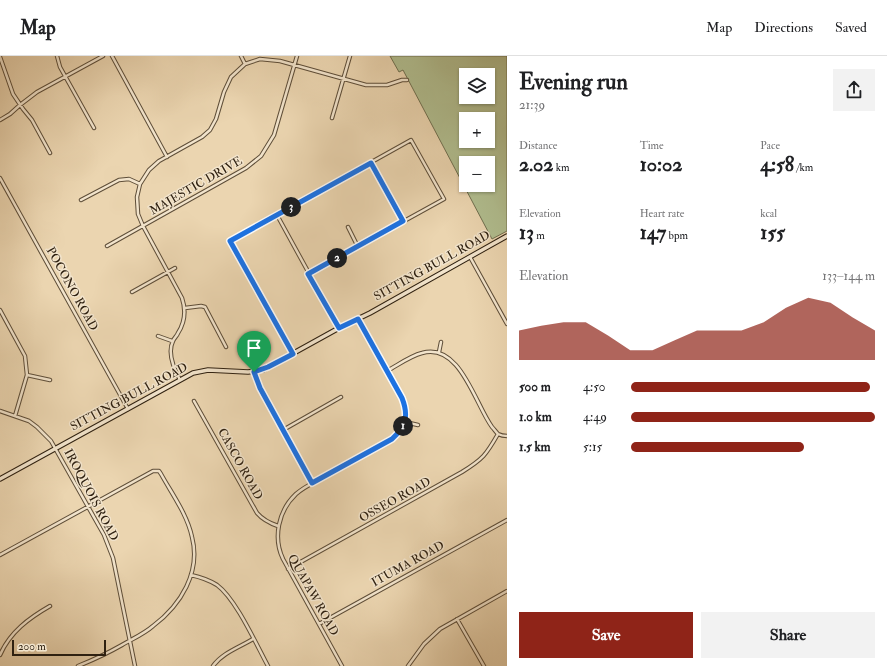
<!DOCTYPE html>
<meta charset="utf-8">
<style>
body{margin:0;font-family:"IM FELL Double Pica",serif;background:#f2f2f2;color:#202124;height:100vh;display:flex;flex-direction:column;font-size:15px;white-space:nowrap}
*{box-sizing:border-box;margin:0}
p{font-size:13px;color:#757577}
.icon{flex:none;width:22px;height:22px;fill:none;stroke:currentColor;stroke-width:2;stroke-linecap:round;stroke-linejoin:round}
.map{position:relative;flex:1;overflow:hidden}
.panel{display:flex;flex-direction:column;background:#fff;width:380px}
.panel>*{flex:none}
.buttons{position:absolute;left:459px;top:12px;display:grid;gap:8px}
.buttons a{display:grid;place-items:center;width:36px;height:36px;border-radius:0px;background:#fff;box-shadow:0 1px 3px #0004;font-size:20px}
.scale{position:absolute;left:12px;bottom:10px;width:94px;box-sizing:border-box;padding-left:4px;border:2px solid #2f2111;border-top:0;font-size:11px;line-height:14px;white-space:nowrap;color:#2f2111;-webkit-text-stroke:3px #f2e4cc;paint-order:stroke}
.pin{position:absolute;display:grid;place-items:center;width:34px;height:34px;color:#fff;margin:-41px -17px;border-radius:50% 50% 50% 0;rotate:-45deg;box-shadow:0 0 4px #0007}
.pin .icon{rotate:45deg}
.km{position:absolute;width:20px;height:20px;margin:-10px;border-radius:50%;background:#222;color:#fff;font-size:11px;line-height:20px;text-align:center}
.round{display:grid;place-items:center;flex:none;width:42px;height:42px;border-radius:0px;background:#f2f2f2}
.head{display:flex;align-items:center;justify-content:space-between;height:68px;padding:0 12px}
h1{font-size:22px;font-weight:700;line-height:30px}
.figures{display:grid;grid-template-columns:repeat(3,1fr);gap:6px;height:68px;padding:4px 12px}
.figures div{display:grid;align-content:center}
.figures b{font-size:20px;font-weight:700}
.figures small{font-size:11px;font-weight:400}
.figures p{font-size:11px}
.chart{height:112px;padding:8px 12px}
.chart p{display:flex;justify-content:space-between}
.chart svg{width:100%;height:72px;margin-top:4px;fill:#8f2418;opacity:.7}
.cta{display:flex;gap:8px;margin-top:auto;padding:8px 12px}
.cta a{flex:1;height:46px;border-radius:0px;background:#8f2418;color:#fff;font-size:16px;font-weight:700;line-height:46px;text-align:center}
.cta a+a{background:#f2f2f2;color:#202124}
ul{padding:0 12px;list-style:none;font-size:13px}
li{display:grid;grid-template-columns:64px 48px 1fr;align-items:center;height:30px}
li i{height:10px;border-radius:5px;background:#8f2418}
header{display:flex;align-items:center;gap:24px;box-sizing:border-box;height:56px;padding:0 20px;background:#fff;border-bottom:1px solid #e0e0e0}
header strong{font-size:19px}
nav{display:flex;gap:22px;margin-inline-start:auto;font-size:14px}
main{display:flex;flex:1;min-height:0}
.map>svg:first-child{display:block}
.green{fill:#b1be90;stroke:#707050;fill-rule:evenodd}
.lines{fill:none;stroke-linecap:round;stroke-linejoin:round}
.street-casing{stroke:#5e4e39;stroke-width:4.5}
.secondary-casing{stroke:#2f2111;stroke-width:5.5}
.street{stroke:#f2e4cc;stroke-width:2.5}
.secondary{stroke:#f2e4cc;stroke-width:3.5}
.route-casing{stroke:#fff;stroke-width:8}
.route{stroke:#1a73e8;stroke-width:5}
.labels{text-anchor:middle;dominant-baseline:central;stroke-width:3;stroke-linejoin:round;paint-order:stroke}
.street-label{font-size:12px;fill:#2f2111;stroke:#f2e4cc}
</style>
<header>
<strong>Map</strong>
<nav><a>Map</a><a>Directions</a><a>Saved</a></nav>
</header>
<main>
<div class="map">
<svg width="507" height="610" viewBox="0 0 507 610">
<rect width="100%" height="100%" fill="#ebd5b0"/>
<filter id="stains"><feTurbulence type="fractalNoise" baseFrequency=".005" numOctaves="4"/><feColorMatrix values="0 0 0 0 .2 0 0 0 0 .09 0 0 0 0 .02 0 0 0 .5 -.17"/></filter>
<radialGradient id="worn" r=".72"><stop offset=".6" stop-color="#630" stop-opacity="0"/><stop offset="1" stop-color="#630" stop-opacity=".3"/></radialGradient>
<path class="green" d="M390,0H507V175L492,183L403,14L399,16ZM466,19H488V41H466ZM466,63H488V85H466ZM466,107H488V129H466Z"/>
<g class="lines">
<g class="street-casing">
<path id="street" d="M57,0L60,11L94,72
M112,0L167,101
M241,0L245,8
M0,1L13,38L23,53L32,64L50,97
M332,62L350,0
M0,64L10,58L20,49L37,36L103,0
M371,107L403,165
M0,122L128,353
M81,144L119,124L129,123L140,128
M277,159L339,272
M348,171L358,191
M107,190L246,112L261,100L274,79L297,0
M470,201L507,268
M132,236L175,212
M185,252L201,250L205,251L226,291
M0,254L25,300L27,319L15,360
M158,280L172,285
M439,296L441,286
M293,297L230,185L411,84L444,143L308,218
M387,315C398,309 410,300 422,297C460,286 475,348 492,371C494,373 496,376 498,378C500,379 505,380 507,380
M253,316L260,333L312,427
M27,319L50,324
M180,324C174,313 167,297 173,285C174,282 177,280 178,277C185,266 186,254 182,242L143,170L138,158L137,141L140,128L149,114L159,105L202,81L210,74L216,63L224,36L231,21L245,8L260,3L280,5L366,29H387L402,24H407
M194,345L257,457C263,464 269,467 278,470
M0,355L29,365L37,371L51,385L104,479L113,502L135,610
M405,366L418,369
M283,374L341,341
M0,499L153,415H159L161,418C172,438 187,458 192,481C201,516 181,549 153,570C144,578 132,583 122,589C108,597 93,604 78,610
M288,513L462,416C483,403 486,399 498,378
M191,519C200,521 209,524 217,529C236,543 256,588 268,610
M457,563L484,610
M319,568L507,464
M0,599C10,576 29,562 50,550
M213,610C222,597 240,591 253,583
M342,610L283,503C273,482 278,455 296,438C305,430 317,425 327,419C349,407 370,396 391,383C406,370 409,360 402,342L358,263
M408,610L424,588L440,573L507,535"/>
</g>
<g class="secondary-casing">
<path id="secondary" d="M0,423L193,317L208,314L248,316L263,314L339,272L370,257L507,180"/>
</g>
<use href="#street" class="street"/>
<use href="#secondary" class="secondary"/>
</g>
<g class="lines">
<g class="route-casing">
<path id="route" d="M371,107L403,165L308,218L339,272L358,263L402,342C409,360 406,370 392,383L312,427L260,332L254,316L268,311L293,298L230,185Z"/>
</g>
<use href="#route" class="route"/>
</g>
<g class="labels">
<g class="street-label">
<text transform="translate(196 130) rotate(-30)">MAJESTIC DRIVE</text>
<text transform="translate(432 210) rotate(-29)">SITTING BULL ROAD</text>
<text transform="translate(72 233) rotate(61)">POCONO ROAD</text>
<text transform="translate(129 341) rotate(-28)">SITTING BULL ROAD</text>
<text transform="translate(240 408) rotate(61)">CASCO ROAD</text>
<text transform="translate(91 439) rotate(62)">IROQUOIS ROAD</text>
<text transform="translate(395 444) rotate(-29)">OSSEO ROAD</text>
<text transform="translate(408 508) rotate(-29)">ITUMA ROAD</text>
<text transform="translate(313 539) rotate(61)">QUAPAW ROAD</text>
</g>
</g>
<rect width="100%" height="100%" filter="url(#stains)"/>
<rect width="100%" height="100%" fill="url(#worn)"/>
</svg>
<div class="buttons">
<a><svg class="icon" aria-label="layers" viewBox="0 0 24 24"><path d="M12 4l9 5-9 5-9-5zM3 14l9 5 9-5"/></svg></a>
<a>+</a>
<a>−</a>
</div>
<div class="scale">200 m</div>
<div class="pin" style="left:254px;top:316px;background:#1e9e55"><svg class="icon" aria-label="arrive" viewBox="0 0 24 24"><path d="M6 21V4h12l-3 4 3 4H6"/></svg></div>
<b class="km" style="left:403px;top:370px">1</b>
<b class="km" style="left:337px;top:202px">2</b>
<b class="km" style="left:291px;top:151px">3</b>
</div>
<section class="panel">
<div class="head"><div><h1>Evening run</h1><p>21:39</p></div><a class="round"><svg class="icon" aria-label="share" viewBox="0 0 24 24"><path d="M12 15V3M7 8l5-5 5 5M5 13v7h14v-7"/></svg></a></div>
<div class="figures">
<div><p>Distance</p><b>2.02<small> km</small></b></div>
<div><p>Time</p><b>10:02</b></div>
<div><p>Pace</p><b>4:58<small> /km</small></b></div>
</div>
<div class="figures">
<div><p>Elevation</p><b>13<small> m</small></b></div>
<div><p>Heart rate</p><b>147<small> bpm</small></b></div>
<div><p>kcal</p><b>155</b></div>
</div>
<div class="chart"><p><span>Elevation</span>133–144 m</p>
<svg viewBox="0 0 160 44" preserveAspectRatio="none"><path d="M0 44V26L10 23L20 21L30 21L40 29L50 38L60 38L70 32L80 26L90 26L100 26L110 21L120 12L130 6L140 9L150 18L160 26V44z"/></svg>
</div>
<ul>
<li><b>500 m</b>4:50<i style="width:98%"></i></li>
<li><b>1.0 km</b>4:49<i style="width:100%"></i></li>
<li><b>1.5 km</b>5:15<i style="width:71%"></i></li>
</ul>
<div class="cta"><a>Save</a><a>Share</a></div>
</section>
</main>
